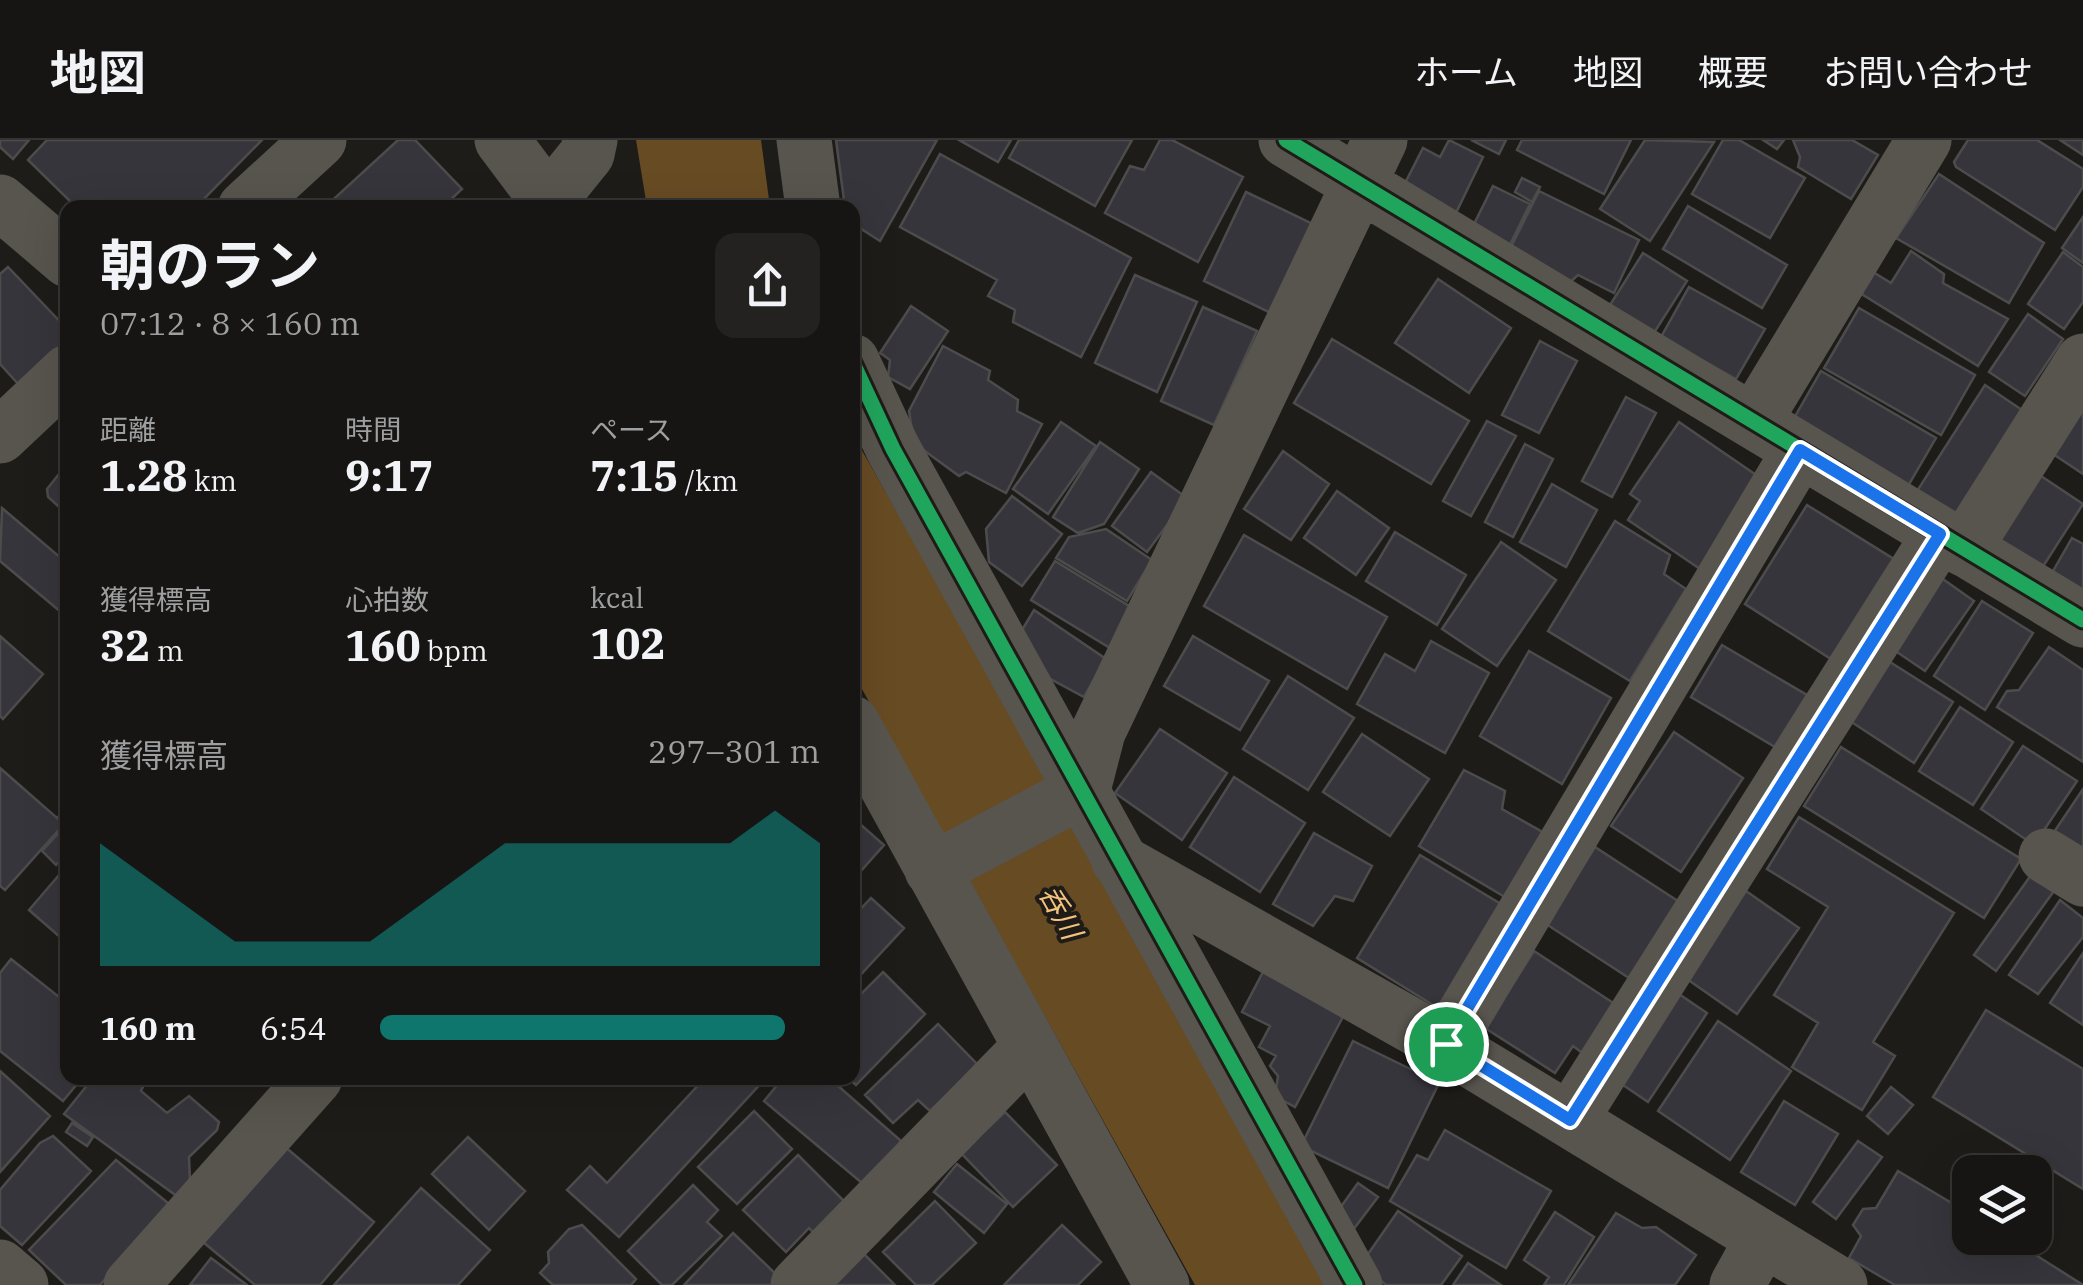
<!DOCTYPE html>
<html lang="ja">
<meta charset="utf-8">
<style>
body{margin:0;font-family:"IBM Plex Serif","Noto Sans JP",serif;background:#232221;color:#f1f3f6;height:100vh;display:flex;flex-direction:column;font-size:38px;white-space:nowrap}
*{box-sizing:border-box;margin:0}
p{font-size:32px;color:#9e9fa0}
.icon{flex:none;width:55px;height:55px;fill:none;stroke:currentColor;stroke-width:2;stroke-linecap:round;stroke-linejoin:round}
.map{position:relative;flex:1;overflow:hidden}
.side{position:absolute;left:60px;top:60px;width:800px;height:885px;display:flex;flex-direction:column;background:#161513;border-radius:20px;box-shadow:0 10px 40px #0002,0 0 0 2px #353433}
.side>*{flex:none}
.tools{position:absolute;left:1952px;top:1015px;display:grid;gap:20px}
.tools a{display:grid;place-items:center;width:100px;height:100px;border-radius:20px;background:#161513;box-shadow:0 10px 40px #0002,0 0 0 2px #353433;font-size:50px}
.pin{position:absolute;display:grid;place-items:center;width:85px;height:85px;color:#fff;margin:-42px;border:5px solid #fff;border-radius:50%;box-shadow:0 2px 10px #0007}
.round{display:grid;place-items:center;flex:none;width:105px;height:105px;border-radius:20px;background:#232221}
.overview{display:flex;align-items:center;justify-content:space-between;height:170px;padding:0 40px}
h1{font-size:55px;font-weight:700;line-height:75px}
.stats{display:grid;grid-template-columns:repeat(3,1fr);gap:15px;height:170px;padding:10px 40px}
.stats div{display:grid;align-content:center}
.stats b{font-size:42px;font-weight:700}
.stats small{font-size:28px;font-weight:400}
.stats p{font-size:28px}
.chart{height:280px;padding:20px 40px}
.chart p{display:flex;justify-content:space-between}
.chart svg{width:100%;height:180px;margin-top:10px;fill:#0f766e;opacity:.7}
ul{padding:0 40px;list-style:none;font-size:32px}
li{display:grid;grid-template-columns:160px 120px 1fr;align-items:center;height:75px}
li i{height:25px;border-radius:12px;background:#0f766e}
header{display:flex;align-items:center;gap:60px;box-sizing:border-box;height:140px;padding:0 50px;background:#161513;border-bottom:2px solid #353433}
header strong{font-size:48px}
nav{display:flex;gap:55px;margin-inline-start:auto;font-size:35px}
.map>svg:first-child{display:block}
.water{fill:#674b23}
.building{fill:#36353c;stroke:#4d4c4c;stroke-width:2.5}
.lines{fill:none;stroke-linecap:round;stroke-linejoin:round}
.minor{stroke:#58544e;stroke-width:55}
.cycleway-casing{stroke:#1f1c18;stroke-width:21}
.cycleway{stroke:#20a55d;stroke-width:15}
.route-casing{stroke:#fff;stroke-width:20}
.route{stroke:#1a73e8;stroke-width:12}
.labels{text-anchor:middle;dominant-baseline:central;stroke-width:8;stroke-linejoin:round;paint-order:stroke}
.water-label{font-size:28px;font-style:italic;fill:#f3c27e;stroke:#1f1c18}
</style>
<header>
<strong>地図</strong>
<nav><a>ホーム</a><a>地図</a><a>概要</a><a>お問い合わせ</a></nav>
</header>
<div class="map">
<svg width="2083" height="1145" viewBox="0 0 2083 1145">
<rect width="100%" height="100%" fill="#1e1c19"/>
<path class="water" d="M636,0H761L770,67H647Z
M852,293L1337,1145H1195L853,533Z"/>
<path class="building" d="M0,0H29L13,19L0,7Z
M47,0H262L195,68H77L28,20Z
M398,0H415L462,49L442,68H324Z
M836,0H937L880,101L852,83V68H845Z
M959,0H1011L998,22Z
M1019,0H1132L1095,66L1009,18Z
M1160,0H1172L1243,37L1198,122L1105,73L1130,26L1144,30Z
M1449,0L1483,17L1454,77L1401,51L1423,8L1440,17Z
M1471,0H1506L1499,14Z
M1522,0H1631L1604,54L1517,10Z
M1645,0L1714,2L1650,101L1600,69Z
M1723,0H1739L1805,38L1770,98L1692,54Z
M1763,0H1784L1777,9Z
M1793,0H1852L1878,15L1851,59L1798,27L1800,17Z
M1968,0H2037L2083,29V47L2055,90L1956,27L1954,22Z
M2060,0H2083V15Z
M940,14L1131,118L1081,217L1013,182L1015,170L988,156L997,140L900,87Z
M1939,34L2044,103L2009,163L1896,98Z
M1522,38L1540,47L1532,62L1515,52Z
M1493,46L1530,64L1506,113L1469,94Z
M1539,51L1639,100L1614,153L1578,135L1568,144L1507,115Z
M1246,52L1313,84L1271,173L1204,141Z
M1688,66L1787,125L1762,168L1663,109Z
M2083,77V123L2062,108Z
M1911,111L1944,134L1943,143L2008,179L1978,226L1860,153L1873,132L1891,143Z
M2063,112L2083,127V162L2064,189L2028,164Z
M1643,113L1687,141L1652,196L1608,168Z
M8,127L68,190V201L20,246L0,224V134Z
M1135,135L1197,162L1157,252L1095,223Z
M1438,139L1511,188L1469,253L1395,203Z
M1689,147L1765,189L1736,239L1661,197Z
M911,166L948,191L910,249L888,237L890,220L880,213Z
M1203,167L1257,191L1214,285L1161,261Z
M1859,168L1975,235L1941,295L1824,228Z
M2028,174L2063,199L2025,256L1989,232Z
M1332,199L1469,281L1431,344L1294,263Z
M1540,201L1577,221L1539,293L1502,275Z
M943,206L990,231L988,240L1018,260L1017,271L1042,284L1006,353L966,332L959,336L914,303L909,271Z
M1821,231L1936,298L1908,346L1793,280Z
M1985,245L2028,274L1961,378L1917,351Z
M1626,257L1656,273L1612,357L1582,341Z
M2083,257V334L2047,310Z
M1487,281L1516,296L1471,376L1443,361Z
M1061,282L1096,306L1048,374L1013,349Z
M1679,282L1765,341L1703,431L1628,380L1640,361L1630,354Z
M1100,302L1139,329L1104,384L1078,393L1053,377Z
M1525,304L1553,319L1513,397L1485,382Z
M1283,311L1329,344L1291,400L1244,369Z
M63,329L68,333V375L48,357L47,349Z
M1151,332L1187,358L1147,412L1112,386Z
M2035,332L2083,364L2035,439L1985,404Z
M1552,344L1597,370L1566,427L1520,402Z
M1337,351L1389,388L1356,435L1304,398Z
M1012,356L1062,394L1022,446L989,422L986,389Z
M1807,365L1897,421L1834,521L1745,464Z
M2,368L68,424V478L0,421Z
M1615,381L1670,415L1664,434L1686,449L1630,541L1548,491Z
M1106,389L1152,420L1127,461L1056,418L1069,397Z
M1395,392L1466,435L1437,485L1366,441Z
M1244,395L1387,477L1347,549L1204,466Z
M2072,398L2083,404V468L2045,445Z
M1501,402L1556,440L1497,526L1442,489Z
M1055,421L1134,469L1110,508L1031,460Z
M1940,437L1974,461L1925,531L1891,508Z
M1982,461L2033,493L1985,570L1934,536Z
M1034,470L1106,519L1084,557L1047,537L1022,490Z
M0,496L43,534L3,579L0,576Z
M1193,496L1269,541L1240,590L1164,546Z
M1431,501L1489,533L1445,613L1357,564L1385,514L1415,531Z
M1722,505L1807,555L1775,607L1691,557Z
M2049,507L2083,530V622L1997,567L2007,551L2019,550Z
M1529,511L1611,558L1562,644L1480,596Z
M1890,522L1953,562L1914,623L1850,581Z
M1288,536L1354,578L1308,650L1243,609Z
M1960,567L2013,602L1973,665L1919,631Z
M1160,589L1227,633L1182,700L1115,653Z
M1674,592L1743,638L1681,732L1611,686Z
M1362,594L1429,639L1390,696L1323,652Z
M2023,606L2077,641L2034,705L1981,669Z
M1841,607L2021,719L1984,778L1804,666Z
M0,628L64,684L5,750L0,746Z
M1464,630L1505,651L1502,669L1553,698L1515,763L1419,706Z
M1234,637L1305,683L1260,752L1190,707Z
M2083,649V722L2050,698Z
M68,666V712L56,725L42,711L66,685L58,677Z
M852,677L884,705L852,741Z
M1799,677L1954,773L1873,902L1895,916L1862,970L1792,927L1818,883L1774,855L1828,767L1767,729Z
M1314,693L1372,726L1353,761L1335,756L1313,786L1273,764Z
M1595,707L1678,761L1629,838L1546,784Z
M1420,715L1509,769L1446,873L1357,818Z
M65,728L68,731V804L29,770Z
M2036,728L2059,744L1996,831L1974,815Z
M1746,751L1799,788L1737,874L1684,837Z
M871,758L904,788L852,844V778Z
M2060,760L2083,778V797L2038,854L2009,835Z
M1534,811L1618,866L1585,915L1573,906L1555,933L1485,888Z
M2083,813V885L2050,863Z
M11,819L68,864V938H82L63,961L0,911V833Z
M1264,830L1345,873L1295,967L1282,960L1276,949L1278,936L1270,926L1276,916L1259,907L1270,886L1242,872Z
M883,832L925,874L856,945L848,938H852V863Z
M1679,854L1707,873L1648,962L1620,943Z
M1986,870L2083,929V1049L1933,957Z
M1718,881L1791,931L1730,1020L1658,971Z
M938,884L978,925L930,971L918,960L893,983L865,955Z
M1353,901L1439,943L1388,1048L1301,1006Z
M0,931L50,976L0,1032Z
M93,938H147L141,951L167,973L189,956L219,982L217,990L189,1017L190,1041L178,1057L64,974Z
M705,938H766L619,1097L567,1050L590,1026L607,1043Z
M783,938H829L900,1000V1010L868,1048L764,961Z
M1891,947L1913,965L1888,994L1867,976Z
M1784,961L1838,994L1795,1065L1741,1032Z
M754,971L792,1009L737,1064L698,1027Z
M1005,972L1057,1025L1013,1067L961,1013Z
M72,983L93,997L87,1006L66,992Z
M1445,990L1551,1051L1506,1128L1390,1061L1417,1015L1428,1020Z
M53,996L91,1031L22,1105L0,1086V1050L40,1003Z
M468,997L525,1051L489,1090L432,1034Z
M1858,1001L1882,1017L1836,1079L1813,1062Z
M284,1006L374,1082L320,1145H255L203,1102Z
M798,1015L851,1068L820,1100L809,1088L786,1112L743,1070Z
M116,1020L169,1064L100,1145H66L29,1110Z
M957,1024L1007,1064L984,1093L934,1052Z
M1898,1031L1970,1074V1098H2009L2083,1145H1895L1849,1118L1861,1096L1853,1085L1863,1069L1876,1068Z
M1358,1043L1378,1057L1353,1090L1335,1075Z
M693,1045L718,1070L707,1082L722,1096L672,1145H662L628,1111Z
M421,1048L490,1110L458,1145H334Z
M935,1061L976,1103L932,1145H916L883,1112Z
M1398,1071L1462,1116L1441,1145H1386L1361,1124Z
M1555,1072L1594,1097L1564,1145H1544L1549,1137L1524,1120Z
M1616,1073L1642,1088L1656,1087L1696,1115L1675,1145H1568Z
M582,1085L636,1139L631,1145H553L540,1133L549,1123L548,1112L569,1089Z
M1062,1085L1101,1122L1078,1145H1004Z
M733,1093L783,1141L779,1145H684Z
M859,1109L895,1145H824Z
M211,1118L247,1145H190Z
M1468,1123L1501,1145H1453Z"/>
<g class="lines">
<path class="minor" d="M502,0L553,68
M804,0L813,68
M1286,0L2083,480
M549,61L587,14L590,0
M0,62L68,120
M245,68L319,0
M852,221L893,309L1355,1145
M1754,281L1924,0
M0,296L68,232
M1964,409L2083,221
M852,583L1162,1145
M2046,716L2083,739
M1119,721L1446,905L1840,1145
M932,730L1083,650L1098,592L1380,0
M1446,905L1800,310
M1570,980L1940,394
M0,1127L21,1145
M131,1145L315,938
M798,1145L1030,907
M1737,1145L1763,1098"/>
<g class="cycleway-casing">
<path id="cycleway" d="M1286,0L2083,480
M852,221L893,309L1355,1145"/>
</g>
<use href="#cycleway" class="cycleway"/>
</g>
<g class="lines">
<g class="route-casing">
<path id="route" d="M1800,310L1940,394L1570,980L1446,904Z"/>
</g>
<use href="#route" class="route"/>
</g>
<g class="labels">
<g class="water-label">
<text transform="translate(1061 772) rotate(61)">呑川</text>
</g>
</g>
</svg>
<div class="tools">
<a><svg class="icon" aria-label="layers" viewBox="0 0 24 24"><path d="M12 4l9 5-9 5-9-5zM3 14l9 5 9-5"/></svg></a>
</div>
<div class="pin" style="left:1446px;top:904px;background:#1e9e55"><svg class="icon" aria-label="arrive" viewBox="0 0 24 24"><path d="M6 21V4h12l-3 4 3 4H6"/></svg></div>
<section class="side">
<div class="overview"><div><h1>朝のラン</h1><p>07:12 · 8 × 160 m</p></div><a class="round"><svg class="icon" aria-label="share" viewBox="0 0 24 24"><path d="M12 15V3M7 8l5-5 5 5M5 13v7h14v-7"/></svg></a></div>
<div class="stats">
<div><p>距離</p><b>1.28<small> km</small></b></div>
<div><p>時間</p><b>9:17</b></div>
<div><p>ペース</p><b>7:15<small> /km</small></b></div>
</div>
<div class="stats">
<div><p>獲得標高</p><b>32<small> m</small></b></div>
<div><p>心拍数</p><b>160<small> bpm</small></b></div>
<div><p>kcal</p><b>102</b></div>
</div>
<div class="chart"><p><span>獲得標高</span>297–301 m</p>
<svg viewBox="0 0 160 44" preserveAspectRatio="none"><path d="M0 44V14L10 22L20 30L30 38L40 38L50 38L60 38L70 30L80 22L90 14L100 14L110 14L120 14L130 14L140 14L150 6L160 14V44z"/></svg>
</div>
<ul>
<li><b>160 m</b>6:54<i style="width:92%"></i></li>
</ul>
</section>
</div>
